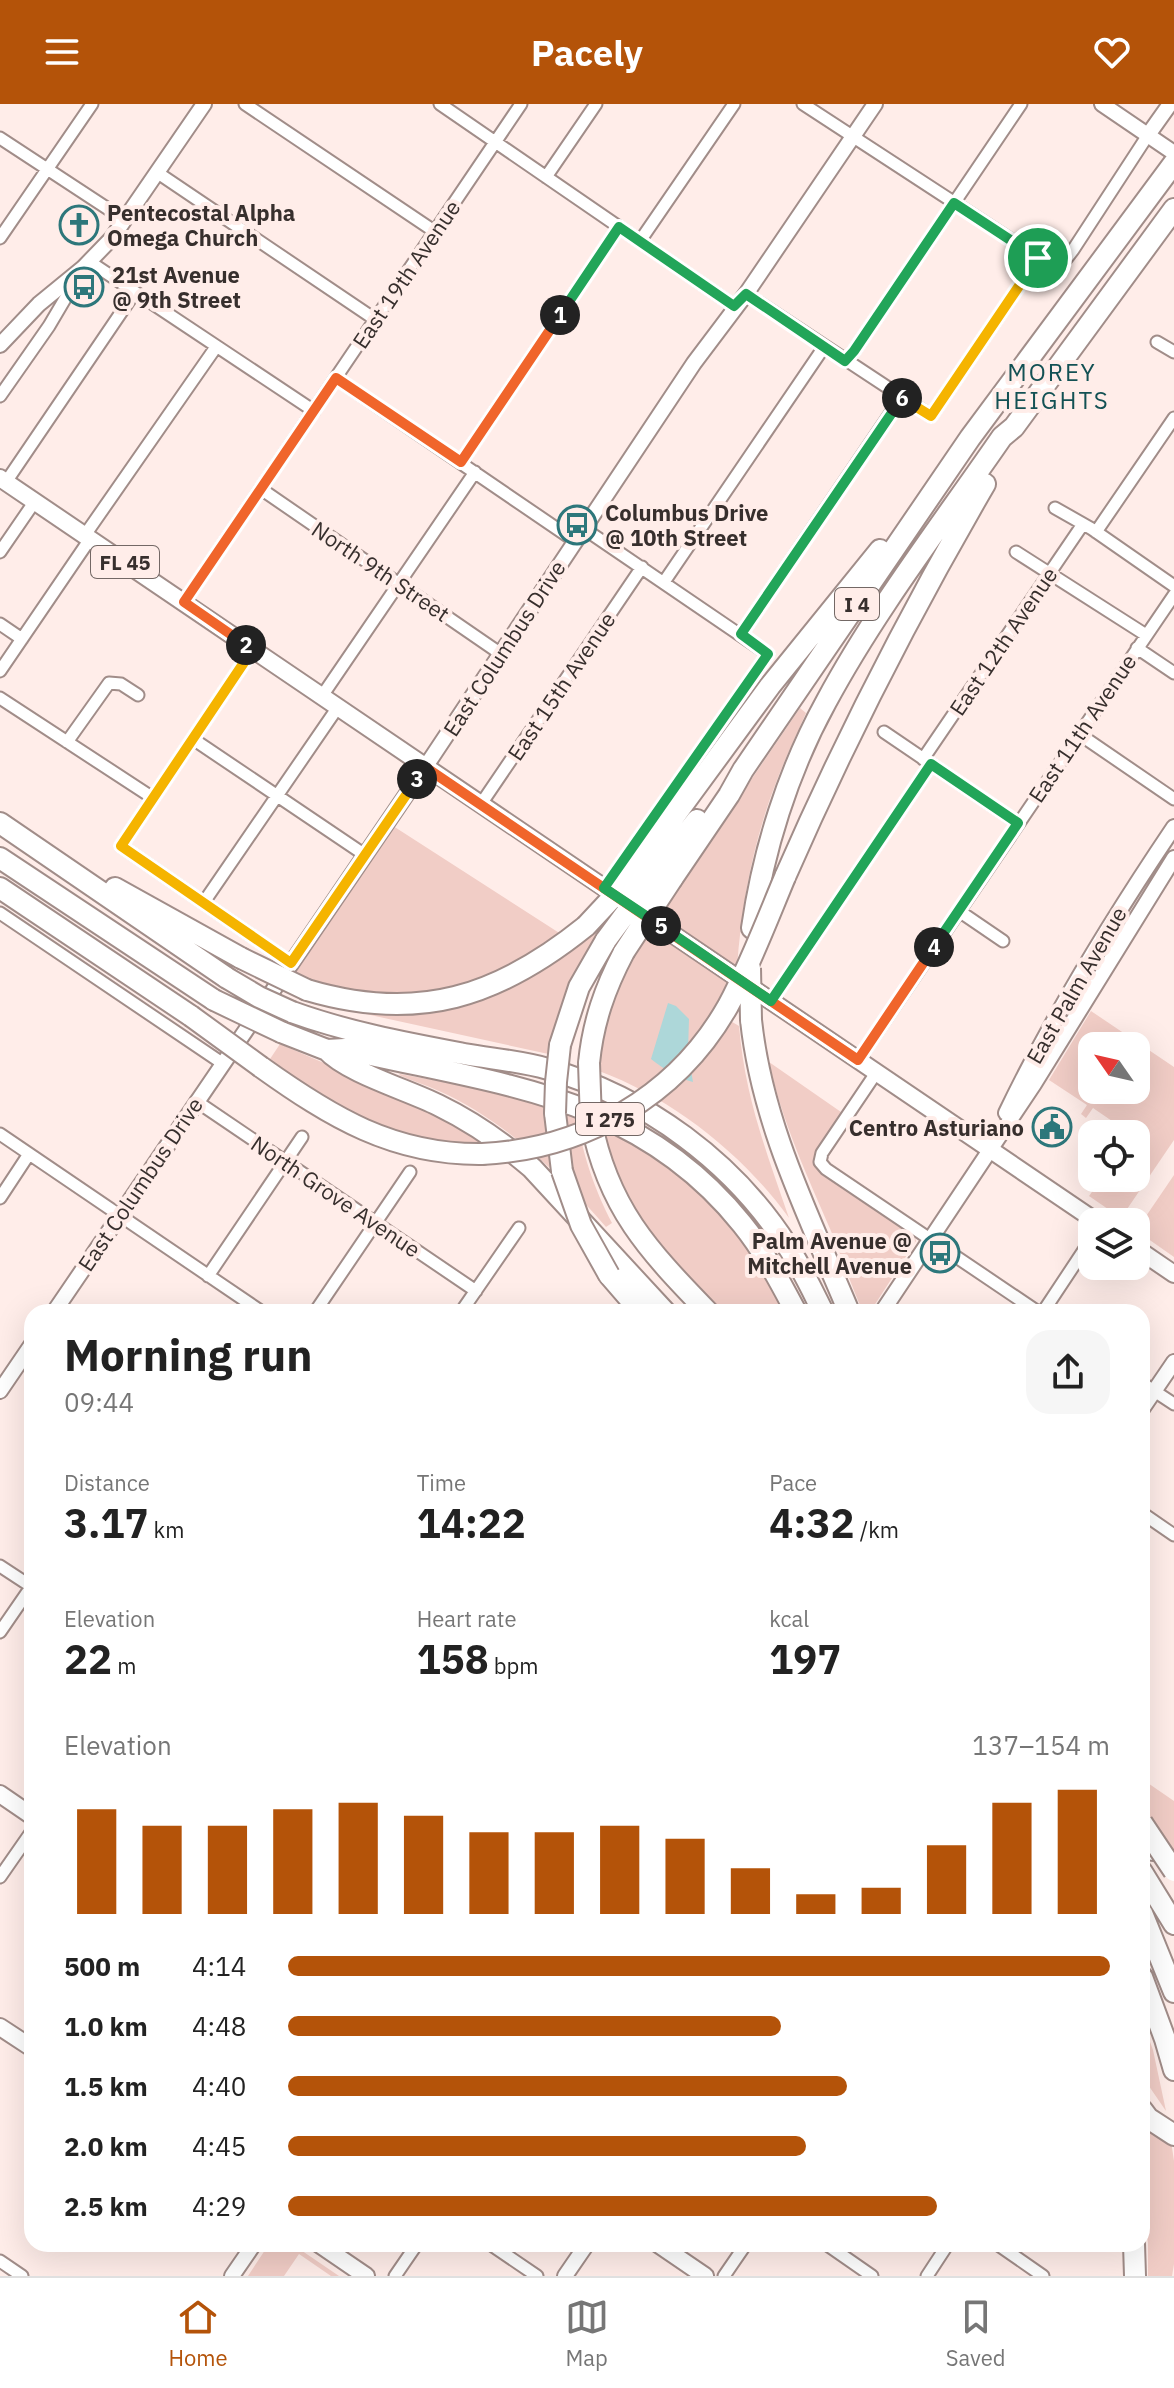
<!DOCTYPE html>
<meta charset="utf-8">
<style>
body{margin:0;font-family:"IBM Plex Sans",sans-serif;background:#f6f6f6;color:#222;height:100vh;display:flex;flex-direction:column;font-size:30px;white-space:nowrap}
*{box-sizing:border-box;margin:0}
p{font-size:26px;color:#767676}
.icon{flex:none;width:44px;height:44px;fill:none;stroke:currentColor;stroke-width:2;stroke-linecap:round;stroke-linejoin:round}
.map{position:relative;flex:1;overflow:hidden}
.details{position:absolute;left:24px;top:1200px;width:1126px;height:948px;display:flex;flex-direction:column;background:#fff;border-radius:24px;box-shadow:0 8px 32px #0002}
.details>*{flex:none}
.needle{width:52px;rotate:304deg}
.fabs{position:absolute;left:1078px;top:928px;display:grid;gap:16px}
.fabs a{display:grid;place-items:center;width:72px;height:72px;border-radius:16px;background:#fff;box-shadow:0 8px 32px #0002;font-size:40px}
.pin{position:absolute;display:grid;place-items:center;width:68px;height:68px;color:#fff;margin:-34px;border:4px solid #fff;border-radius:50%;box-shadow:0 2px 8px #0007}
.km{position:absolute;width:40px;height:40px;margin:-20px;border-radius:50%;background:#222;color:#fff;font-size:22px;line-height:40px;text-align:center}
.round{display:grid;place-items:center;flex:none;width:84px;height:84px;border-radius:24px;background:#f6f6f6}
.head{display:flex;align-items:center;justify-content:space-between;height:136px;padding:0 40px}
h1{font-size:44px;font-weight:700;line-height:60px}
.metrics{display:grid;grid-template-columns:repeat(3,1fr);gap:12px;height:136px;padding:8px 40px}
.metrics div{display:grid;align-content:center}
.metrics b{font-size:40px;font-weight:700}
.metrics small{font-size:22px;font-weight:400}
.metrics p{font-size:22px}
.chart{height:224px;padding:16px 40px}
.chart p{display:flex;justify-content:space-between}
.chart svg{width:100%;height:144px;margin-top:8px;stroke:#b45309;stroke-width:6}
ul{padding:0 40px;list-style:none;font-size:26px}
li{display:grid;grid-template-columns:128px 96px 1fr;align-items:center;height:60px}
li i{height:20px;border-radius:10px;background:#b45309}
header{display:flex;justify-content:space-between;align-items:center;height:104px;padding:0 40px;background:#b45309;color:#fff;font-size:36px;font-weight:700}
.dock{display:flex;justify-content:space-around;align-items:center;height:112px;border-top:2px solid #e0e0e0;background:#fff;font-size:22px;color:#767676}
.dock a{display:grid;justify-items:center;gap:4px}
.dock .current{color:#b45309}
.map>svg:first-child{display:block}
.green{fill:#f1cdc6;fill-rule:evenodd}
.water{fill:#add7d9}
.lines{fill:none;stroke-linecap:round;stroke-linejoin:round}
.street-casing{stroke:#a18d89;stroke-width:15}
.secondary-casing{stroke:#a18d89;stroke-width:18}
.primary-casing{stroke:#a18d89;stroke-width:20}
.highway-casing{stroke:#a18d89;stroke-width:24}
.street{stroke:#fff;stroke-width:11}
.secondary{stroke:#fff;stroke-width:14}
.primary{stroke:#fff;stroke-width:16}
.highway{stroke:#fff;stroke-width:20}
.highway-bridge-casing{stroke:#a18d89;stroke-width:24;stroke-linecap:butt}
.highway-bridge{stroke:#fff;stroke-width:20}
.split-1-casing{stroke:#fff;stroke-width:16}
.split-2-casing{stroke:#fff;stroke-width:16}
.split-3-casing{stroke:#fff;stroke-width:16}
.split-4-casing{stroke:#fff;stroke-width:16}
.split-5-casing{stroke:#fff;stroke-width:16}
.split-6-casing{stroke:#fff;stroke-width:16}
.split-7-casing{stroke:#fff;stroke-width:16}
.split-1{stroke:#22a559;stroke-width:10}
.split-2{stroke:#f0652b;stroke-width:10}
.split-3{stroke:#f5b400;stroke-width:10}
.split-4{stroke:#f0652b;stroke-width:10}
.split-5{stroke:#22a559;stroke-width:10}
.split-6{stroke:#22a559;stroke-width:10}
.split-7{stroke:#f5b400;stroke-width:10}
.labels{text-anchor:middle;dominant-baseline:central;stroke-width:8;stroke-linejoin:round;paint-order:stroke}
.shield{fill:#ffede9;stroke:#736865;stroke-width:2}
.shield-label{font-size:20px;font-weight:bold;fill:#372f2d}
.poi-label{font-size:22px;font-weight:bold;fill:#372f2d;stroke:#ffede9;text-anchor:start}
.street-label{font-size:22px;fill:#372f2d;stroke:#ffede9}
.neighbourhood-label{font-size:24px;letter-spacing:2px;fill:#135154;stroke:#ffede9}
</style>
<header><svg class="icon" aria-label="menu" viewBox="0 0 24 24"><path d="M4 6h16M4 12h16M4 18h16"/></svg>Pacely<svg class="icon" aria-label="heart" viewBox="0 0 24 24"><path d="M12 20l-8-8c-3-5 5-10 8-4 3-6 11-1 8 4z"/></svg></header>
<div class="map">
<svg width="1174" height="2172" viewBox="0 0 1174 2172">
<rect width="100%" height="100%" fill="#ffede9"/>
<path class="green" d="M800,604L806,609C797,630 787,650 779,671C754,733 742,796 737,863L659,811Z
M390,720L564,832L507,869L432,890L370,891L311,877L291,868Z
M651,824L733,879L717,909L739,922C745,993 766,1047 789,1114C744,1051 672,994 599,967L606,916L620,874Z
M592,825L601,832L553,951L343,905L344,902L410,907Z
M1091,907L1174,963V1036L1121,1114L1089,1092L1102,1074H1136V1030H1131L1093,1004L1086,1014L1081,1010L1087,1001L1049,976ZM1092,942H1136V986H1092Z
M280,940L428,1004L493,1043L483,1044L403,1032L341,1006L268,958Z
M769,958L841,1008L819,1043L820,1066L914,1131L916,1137L870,1208H863C851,1181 842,1154 831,1127C807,1071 782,1018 769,958Z
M400,970L488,986L576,1010C583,1051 593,1082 612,1119L606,1123C560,1070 504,1016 439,987C426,981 412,977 399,971Z
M612,1026C665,1056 713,1092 748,1144C762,1164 774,1187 787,1208H722C695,1180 664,1152 642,1120C624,1092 613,1060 603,1028Z
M1174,1071V1153L1144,1132L1148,1126L1140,1121Z
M1142,1675L1174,1697V1746L1167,1744L1142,1709Z
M1142,1916L1153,1946L1166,2007L1142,1972Z
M1142,1999L1170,2030L1174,2057V2160L1172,2172H1148V2139L1142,2097Z
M269,2140H292L339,2172H331L299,2150L284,2172H248Z"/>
<path class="water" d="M668,899L676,902L689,915L688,948L693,978C677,974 664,965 651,955Z"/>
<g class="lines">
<g class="street-casing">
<path id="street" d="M245,0L434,127
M440,0L734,202
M803,0L1053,163L1063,159L1073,146L1148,31
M0,34L125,116
M158,69L376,216
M546,73L596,0
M0,134L92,0
M640,137L734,0
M90,158L314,307
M746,190L931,312L1038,154
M1157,238L1174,248
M845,257L854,247L1021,0
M336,274L575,437
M0,292L49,222L82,166
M461,358L619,123
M6,378L135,188
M261,385L501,550
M1055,404L1092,425L1174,482
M583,424L768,550L604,784
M1096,428L1174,314
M85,431L216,243
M0,448L35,397
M1016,448L1146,531
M664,478L824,243
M184,498L521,0
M0,520L22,535
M741,530L901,294
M1137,544L1174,569
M253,545L121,742L291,859
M0,567L90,435
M322,592L475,368
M0,594L153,694
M884,628L1018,719
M1079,630L1174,695
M193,635L365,751
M67,638L109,579L121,580L138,591
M923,655L1083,420
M481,700L642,463
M204,798L338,603
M959,807L1003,837
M0,809L222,959
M771,897L931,660
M858,956L1174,491
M876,969L822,1049L820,1058L826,1065L1038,1208
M196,997L476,1187
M0,1030L262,1208
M0,1094L29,1050
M208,1172L302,1033
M315,1208L410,1068
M461,1208L519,1124
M1043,1208L1092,1134
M1142,1279L1174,1300
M1142,1409L1174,1431
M0,1462L32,1483
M0,1528L31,1483
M1142,1749L1166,1752
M0,1773L32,1727
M490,2140L537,2172
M826,2140L872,2172
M997,2140L1043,2172
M0,2157L22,2172
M395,2172L417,2140
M724,2172L746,2140
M927,2172L948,2140"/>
</g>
<g class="secondary-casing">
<path id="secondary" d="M1102,0L1174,49
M1148,31L1170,0
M0,241L39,200L83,164L112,134L204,0
M1006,1009C1053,911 1114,812 1174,723
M54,1208L432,653L694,259L746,190L875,0
M882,1208L1034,980L1174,754
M0,1287L32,1240
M1142,1305L1174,1258
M232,2172L254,2140
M565,2172L587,2140"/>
</g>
<g class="primary-casing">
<path id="primary" d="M0,374L1097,1118
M1136,1144L1174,1170
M0,1690L32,1712
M0,1923L32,1944
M319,2140L366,2172
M658,2140L705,2172"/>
</g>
<g class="highway-casing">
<path id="highway" d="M0,719L227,874
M0,754L214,896
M643,755L770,582L880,446
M658,766L697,716
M785,773C844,638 911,507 985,380
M672,775L729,691L743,666L970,334L1174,59
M0,784L191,912
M115,784L241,854
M752,824C763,747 788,667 826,598C876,505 942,420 1002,333L1014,323L1174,105
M307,886C418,919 498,893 586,822
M292,908C347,928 406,939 464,950C492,955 521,957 548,965C646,993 734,1058 788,1143C802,1164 812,1186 823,1208
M751,916C762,1020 809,1112 849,1208
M281,928L327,946L345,945C497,981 637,989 742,1120C764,1147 780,1178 796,1208
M560,941L579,883L606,836
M327,946C347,968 408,986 438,1001C473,1018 503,1039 532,1064L665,1208
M589,959C593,918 605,884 624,848
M261,963C331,1013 393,1051 482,1050
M555,1009L562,1067
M591,1017C608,1104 648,1146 708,1208
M609,1171L641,1208
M1142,1768L1174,1820
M1142,1809L1174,1888
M1142,1873L1165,1935L1174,1966
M1142,2006L1148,2014L1174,2031
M1134,2140L1135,2172"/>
</g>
<use href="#street" class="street"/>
<use href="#secondary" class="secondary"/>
<use href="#primary" class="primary"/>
<use href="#highway" class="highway"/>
<g class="highway-bridge-casing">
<path id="highway-bridge" d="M586,822L614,792L643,755
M606,836L658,766
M624,848L672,775
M241,854L307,886
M750,864L751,916
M227,874L259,893L292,908
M214,896L281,928
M191,912L261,963
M589,959L591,1017
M555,1009L556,978L560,941
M482,1050C585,1045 677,992 728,902C750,861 767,816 785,773
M562,1067L581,1121L609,1171
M1142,1719L1174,1767"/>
</g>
<use href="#highway-bridge" class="highway-bridge"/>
</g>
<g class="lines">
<g class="split-1-casing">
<path id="split-1" d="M560,211L619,123L734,202L746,190L845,257L854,247L954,99L1038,154"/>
</g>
<g class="split-2-casing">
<path id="split-2" d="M246,541L184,498L336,274L461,358L560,211"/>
</g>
<g class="split-3-casing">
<path id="split-3" d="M246,541L253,545L121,742L291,859L417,675"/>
</g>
<g class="split-4-casing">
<path id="split-4" d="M417,675L425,663L858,956L934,843"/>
</g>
<g class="split-5-casing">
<path id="split-5" d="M661,822L771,897L931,660L1018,719L934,843"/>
</g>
<g class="split-6-casing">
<path id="split-6" d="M661,822L604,784L768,550L741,530L902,294"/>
</g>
<g class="split-7-casing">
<path id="split-7" d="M902,294L931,312L1038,154"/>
</g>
<use href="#split-1" class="split-1"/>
<use href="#split-2" class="split-2"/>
<use href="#split-3" class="split-3"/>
<use href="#split-4" class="split-4"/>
<use href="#split-5" class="split-5"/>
<use href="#split-6" class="split-6"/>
<use href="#split-7" class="split-7"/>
</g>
<defs>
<g id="church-ring" transform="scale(2)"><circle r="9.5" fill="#ffede9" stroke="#2d777b" stroke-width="1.5"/><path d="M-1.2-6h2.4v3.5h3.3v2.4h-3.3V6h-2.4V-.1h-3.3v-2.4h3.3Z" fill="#2d777b"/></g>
<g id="bus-ring" transform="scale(2)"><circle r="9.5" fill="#ffede9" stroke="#2d777b" stroke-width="1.5"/><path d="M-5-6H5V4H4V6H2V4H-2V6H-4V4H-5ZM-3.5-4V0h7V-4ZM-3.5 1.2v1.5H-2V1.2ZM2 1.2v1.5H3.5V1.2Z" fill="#2d777b"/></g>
<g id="civic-ring" transform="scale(2)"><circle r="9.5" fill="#ffede9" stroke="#2d777b" stroke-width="1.5"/><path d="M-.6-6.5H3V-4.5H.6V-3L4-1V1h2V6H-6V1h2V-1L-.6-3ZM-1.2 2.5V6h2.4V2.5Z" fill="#2d777b"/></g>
</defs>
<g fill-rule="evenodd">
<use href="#church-ring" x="79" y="121"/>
<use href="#bus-ring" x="84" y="183"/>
<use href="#bus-ring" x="577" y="421"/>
<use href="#civic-ring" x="1052" y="1023"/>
<use href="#bus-ring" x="940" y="1149"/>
</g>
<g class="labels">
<g class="shield">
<rect x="91" y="442" width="68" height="32" rx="6"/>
<rect x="835" y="484" width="44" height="32" rx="6"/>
<rect x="576" y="999" width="68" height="32" rx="6"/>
</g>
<g class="shield-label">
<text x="125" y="458">FL 45</text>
<text x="857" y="500">I 4</text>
<text x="610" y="1015">I 275</text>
</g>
<g class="poi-label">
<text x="107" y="108">Pentecostal Alpha<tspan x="107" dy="25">Omega Church</tspan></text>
<text x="112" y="170">21st Avenue<tspan x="112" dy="25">@ 9th Street</tspan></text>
<text x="605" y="408">Columbus Drive<tspan x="605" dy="25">@ 10th Street</tspan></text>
<text x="1024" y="1023" text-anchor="end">Centro Asturiano</text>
<text x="912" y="1136" text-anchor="end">Palm Avenue @<tspan x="912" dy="25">Mitchell Avenue</tspan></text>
</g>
<g class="street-label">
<text transform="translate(406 170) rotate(-56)">East 19th Avenue</text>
<text transform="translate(381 467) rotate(34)">North 9th Street</text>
<text transform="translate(1003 537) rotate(-56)">East 12th Avenue</text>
<text transform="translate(504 544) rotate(-57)">East Columbus Drive</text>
<text transform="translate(561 582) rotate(-56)">East 15th Avenue</text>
<text transform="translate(1082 624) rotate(-56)">East 11th Avenue</text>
<text transform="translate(1076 881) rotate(-60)">East Palm Avenue</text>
<text transform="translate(140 1080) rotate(-56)">East Columbus Drive</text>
<text transform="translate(336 1092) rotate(34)">North Grove Avenue</text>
</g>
<g class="neighbourhood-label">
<text x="1052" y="268">MOREY<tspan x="1052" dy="28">HEIGHTS</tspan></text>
</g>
</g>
</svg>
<div class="fabs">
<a><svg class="needle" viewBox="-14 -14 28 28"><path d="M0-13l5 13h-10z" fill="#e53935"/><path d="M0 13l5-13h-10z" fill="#767676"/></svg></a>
<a><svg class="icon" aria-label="locate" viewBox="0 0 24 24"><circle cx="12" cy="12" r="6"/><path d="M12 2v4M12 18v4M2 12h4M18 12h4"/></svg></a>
<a><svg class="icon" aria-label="layers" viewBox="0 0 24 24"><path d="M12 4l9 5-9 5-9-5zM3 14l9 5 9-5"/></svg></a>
</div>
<div class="pin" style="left:1038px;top:154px;background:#1e9e55"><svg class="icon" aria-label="arrive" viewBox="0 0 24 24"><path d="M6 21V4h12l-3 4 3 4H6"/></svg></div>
<b class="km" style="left:560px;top:211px">1</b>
<b class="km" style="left:246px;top:541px">2</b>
<b class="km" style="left:417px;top:675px">3</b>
<b class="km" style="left:934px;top:843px">4</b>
<b class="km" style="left:661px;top:822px">5</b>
<b class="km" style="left:902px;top:294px">6</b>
<section class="details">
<div class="head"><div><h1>Morning run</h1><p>09:44</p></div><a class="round"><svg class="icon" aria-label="share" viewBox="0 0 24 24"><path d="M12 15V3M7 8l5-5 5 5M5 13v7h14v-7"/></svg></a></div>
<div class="metrics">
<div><p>Distance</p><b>3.17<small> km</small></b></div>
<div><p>Time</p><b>14:22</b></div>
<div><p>Pace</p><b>4:32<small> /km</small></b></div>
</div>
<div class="metrics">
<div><p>Elevation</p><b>22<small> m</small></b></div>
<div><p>Heart rate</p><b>158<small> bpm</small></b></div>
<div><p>kcal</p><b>197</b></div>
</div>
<div class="chart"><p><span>Elevation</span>137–154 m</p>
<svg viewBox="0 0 160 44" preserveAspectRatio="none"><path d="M5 44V12M15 44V17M25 44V17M35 44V12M45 44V10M55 44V14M65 44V19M75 44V19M85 44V17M95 44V21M105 44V30M115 44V38M125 44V36M135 44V23M145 44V10M155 44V6"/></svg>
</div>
<ul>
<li><b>500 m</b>4:14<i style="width:100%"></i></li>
<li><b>1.0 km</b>4:48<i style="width:60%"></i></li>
<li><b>1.5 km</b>4:40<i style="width:68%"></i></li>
<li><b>2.0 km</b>4:45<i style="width:63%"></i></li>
<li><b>2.5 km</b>4:29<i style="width:79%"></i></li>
</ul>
</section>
</div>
<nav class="dock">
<a class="current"><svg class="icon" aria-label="home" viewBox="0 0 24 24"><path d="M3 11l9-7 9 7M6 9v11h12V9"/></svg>Home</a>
<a><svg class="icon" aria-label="map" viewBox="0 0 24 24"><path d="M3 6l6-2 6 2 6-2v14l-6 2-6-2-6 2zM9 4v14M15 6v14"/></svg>Map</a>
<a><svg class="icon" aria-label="saved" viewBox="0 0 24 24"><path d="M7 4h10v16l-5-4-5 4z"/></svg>Saved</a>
</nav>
